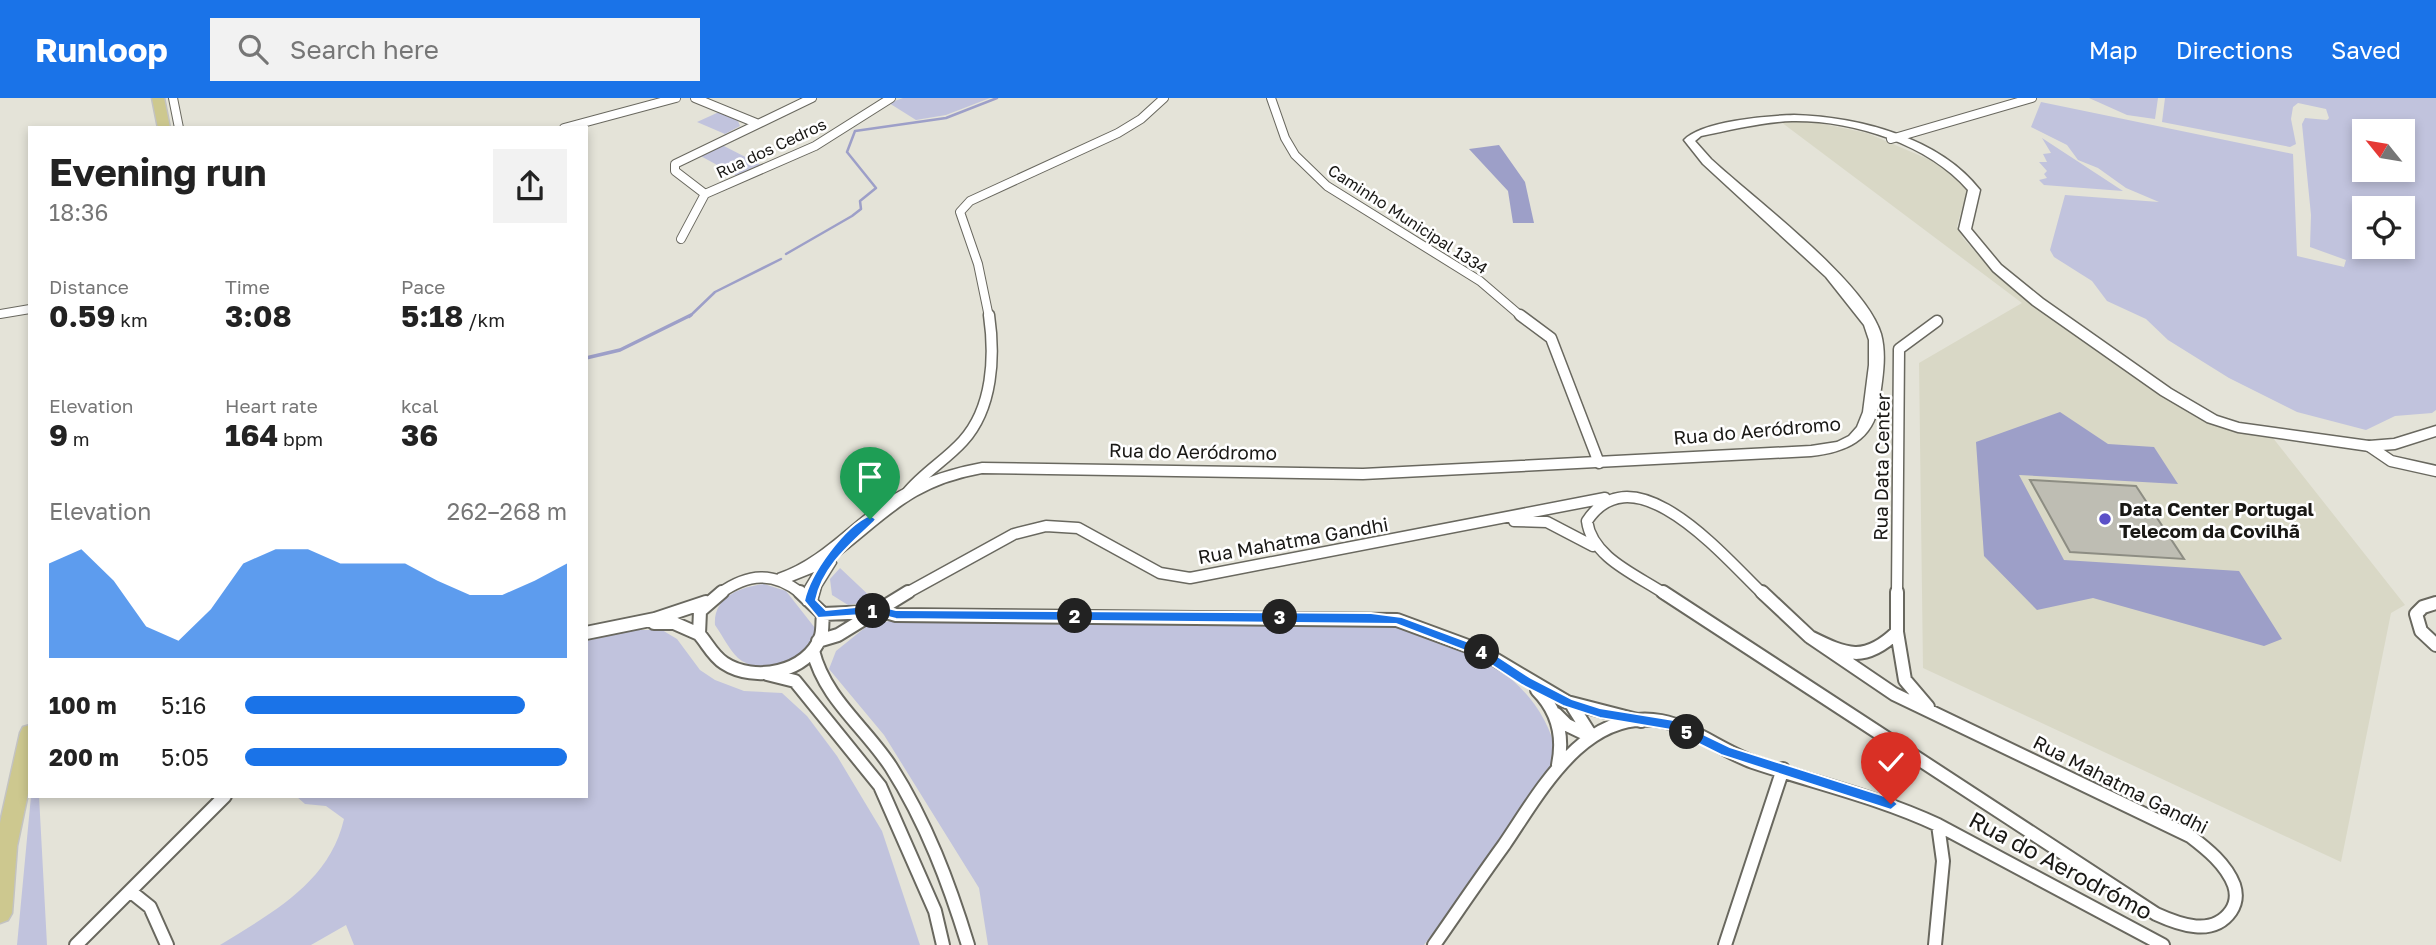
<!DOCTYPE html>
<meta charset="utf-8">
<style>
body{margin:0;font-family:"Golos Text",sans-serif;background:#f2f2f2;color:#222;height:100vh;display:flex;flex-direction:column;font-size:26px;white-space:nowrap}
*{box-sizing:border-box;margin:0}
p{font-size:23px;color:#767676}
.icon{flex:none;width:38px;height:38px;fill:none;stroke:currentColor;stroke-width:2;stroke-linecap:round;stroke-linejoin:round}
.map{position:relative;flex:1;overflow:hidden}
.panel{position:absolute;left:28px;top:28px;width:560px;height:672px;display:flex;flex-direction:column;background:#fff;border-radius:0px;box-shadow:0 4px 10px #0003}
.panel>*{flex:none}
.needle{width:46px;rotate:300deg}
.fabs{position:absolute;left:2352px;top:21px;display:grid;gap:14px}
.fabs a{display:grid;place-items:center;width:63px;height:63px;border-radius:0px;background:#fff;box-shadow:0 4px 10px #0003;font-size:35px}
.pin{position:absolute;display:grid;place-items:center;width:60px;height:60px;color:#fff;margin:-72px -30px;border-radius:50% 50% 50% 0;rotate:-45deg;box-shadow:0 0 7px #0007}
.pin .icon{rotate:45deg}
.km{position:absolute;width:35px;height:35px;margin:-18px;border-radius:50%;background:#222;color:#fff;font-size:19px;line-height:35px;text-align:center}
.round{display:grid;place-items:center;flex:none;width:74px;height:74px;border-radius:0px;background:#f2f2f2}
.headline{display:flex;align-items:center;justify-content:space-between;height:119px;padding:0 21px}
h1{font-size:38px;font-weight:700;line-height:52px}
.metrics{display:grid;grid-template-columns:repeat(3,1fr);gap:10px;height:119px;padding:7px 21px}
.metrics div{display:grid;align-content:center}
.metrics b{font-size:30px;font-weight:700}
.metrics small{font-size:19px;font-weight:400}
.metrics p{font-size:19px}
.chart{height:196px;padding:14px 21px}
.chart p{display:flex;justify-content:space-between}
.chart svg{width:100%;height:126px;margin-top:7px;fill:#1a73e8;opacity:.7}
ul{padding:0 21px;list-style:none;font-size:23px}
li{display:grid;grid-template-columns:112px 84px 1fr;align-items:center;height:52px}
li i{height:18px;border-radius:9px;background:#1a73e8}
header{display:flex;align-items:center;gap:42px;box-sizing:border-box;height:98px;padding:0 35px;background:#1a73e8;color:#fff}
header strong{font-size:33px}
nav{display:flex;gap:38px;margin-inline-start:auto;font-size:24px}
.search{width:490px;height:63px;background:#f2f2f2;display:flex;align-items:center;gap:18px;box-sizing:border-box;padding:0 24px;border-radius:0px;color:#767676;font-size:26px}
.map>svg:first-child{display:block}
.built{fill:#d9d8c6}
.green{fill:#c1c3dd;fill-rule:evenodd}
.water{fill:#9d9fc8}
.lines{fill:none;stroke-linecap:round;stroke-linejoin:round}
.stream-far1{stroke:#9d9fc8;stroke-width:2.5}
.stream{stroke:#9d9fc8;stroke-width:3.5}
.building{fill:#bebdb3;stroke:#8d8d83;stroke-width:2}
.street-far2-casing{stroke:#69685f;stroke-width:10}
.street-far1-casing{stroke:#69685f;stroke-width:13}
.street-casing{stroke:#69685f;stroke-width:16}
.secondary-casing{stroke:#69685f;stroke-width:3}
.primary-casing{stroke:#c3c3c2;stroke-width:3}
.street-far2{stroke:#fff;stroke-width:8}
.street-far1{stroke:#fff;stroke-width:10}
.street{stroke:#fff;stroke-width:12}
.secondary{fill:#fff;fill-rule:evenodd}
.primary{fill:#cdc88f;fill-rule:evenodd}
.route{fill:#1a73e8;stroke:#fff;stroke-width:2}
.poi-dot{fill:#5b50c8;stroke:#fff;stroke-width:2.5}
.labels{text-anchor:middle;dominant-baseline:central;stroke-width:5;stroke-linejoin:round;paint-order:stroke}
.far-street-label{font-size:16px;fill:#191815;stroke:#fff}
.street-label{font-size:19px;fill:#191815;stroke:#fff}
.poi-label{font-size:19px;font-weight:bold;fill:#191815;stroke:#fff;text-anchor:start}
.near-street-label{font-size:23px;fill:#191815;stroke:#fff}
</style>
<header>
<strong>Runloop</strong>
<div class="search"><svg class="icon" aria-label="search" viewBox="0 0 24 24"><circle cx="10" cy="10" r="6"/><path d="M15 15l6 6"/></svg>Search here</div>
<nav><a>Map</a><a>Directions</a><a>Saved</a></nav>
</header>
<div class="map">
<svg width="2436" height="847" viewBox="0 0 2436 847">
<rect width="100%" height="100%" fill="#e4e3d8"/>
<path class="built" d="M1809,23L1867,35L1949,70L1952,79L1963,84L1967,93L1957,128L1963,140L1985,165L2045,215L2184,311L2273,340L2405,507L2391,515L2341,764L1923,570L1919,265L2022,205L1781,24Z"/>
<path class="green" d="M903,0H990L946,17L916,22L889,5Z
M2089,0H2158L2155,21L2127,17Z
M2165,0H2436V312L2432,315L2395,318L2366,332L2297,314L2229,280L2168,242L2146,221L2107,203L2092,183L2054,159L2050,152L2065,97L2159,104L2126,90L2098,70L2078,62L2067,47L2031,29L2041,4L2293,56L2297,158L2344,169L2346,162L2310,149L2311,117L2302,26L2305,20L2327,22L2329,20L2326,11L2298,5L2293,9L2291,21L2296,46L2290,49L2162,24ZM2364,33H2403V72H2364ZM2364,110H2403V149H2364Z
M719,14L738,23L740,28L725,36L697,24Z
M2042,40L2123,93L2044,87L2039,82L2047,80L2044,76L2047,73L2039,64H2047L2043,56L2051,55Z
M720,46L763,68L739,79L697,56Z
M840,470L875,503L848,507L832,497L830,481Z
M764,486L786,493L815,530C814,562 768,579 742,563C731,556 723,538 715,527C713,499 740,489 764,486Z
M906,515C1012,518 1118,520 1224,523C1296,524 1392,517 1459,548C1508,572 1545,603 1557,657L1524,712L1424,847H988L979,790L884,637L829,571L836,553L877,520L886,524Z
M634,532H662L677,541L700,572L715,582L744,593L782,595L807,618L837,658L882,733L920,847H354L346,827L311,847H220C273,814 329,785 344,721L326,708L305,706L296,698H586V543Z
M31,698H39L47,847H17Z"/>
<path class="water" d="M1499,47L1525,84L1534,125H1513L1508,93L1469,51Z
M2060,314L2108,346L2154,349L2178,386L2019,377L2064,462L2239,473L2282,541L2264,548L2093,500L2037,512L1984,458L1976,344Z"/>
<g class="lines">
<path class="stream-far1" d="M786,156L852,118L861,111L860,103L876,90L847,54L855,33L946,20L997,0
M689,219L715,194L781,161"/>
<path class="stream" d="M586,260L620,252L691,217"/>
</g>
<path class="building" d="M2030,382L2136,388L2184,461L2070,454Z"/>
<g class="lines">
<g class="street-far2-casing">
<path id="street-far2" d="M173,0L179,30
M695,0L756,25
M1271,0L1285,40L1295,57L1327,88L1480,183L1522,219
M564,30L676,0
M1891,41L2032,0
M705,96L675,73V66L812,0
M681,141L705,96L815,48L891,0
M0,216L30,211
M989,219L978,166L960,114L970,103L1118,35L1141,21L1164,0"/>
</g>
<g class="street-far1-casing">
<path id="street-far1" d="M1520,217L1551,240L1599,365
M2369,348L2391,363L2436,373
M907,395C923,375 946,362 963,343C993,310 995,258 989,217
M1514,423L1547,424L1593,448
M719,496C748,475 774,473 802,496
M905,496L1014,436L1046,428L1078,430L1160,475L1190,480L1605,400
M1665,496C1637,477 1592,460 1587,423C1635,351 1726,461 1763,496
M1897,496L1899,251L1937,223"/>
</g>
<g class="street-casing">
<path id="street" d="M722,494L700,513L699,536C707,545 713,558 724,565C754,585 808,575 821,538C823,531 822,523 823,516L800,494
M1663,494L2156,816C2180,827 2213,839 2231,813C2237,804 2237,796 2234,787C2226,766 2207,751 2190,738L1894,596L1810,539
M1762,494L1810,539
M1897,494V534L1905,582L1928,609
M2436,505L2423,509L2416,516L2421,533L2436,547
M876,511L896,517L1397,522L1481,553L1567,604L1641,623
M823,516L872,514
M654,525H674L699,536
M586,535L655,521L706,504
M1810,539C1846,557 1865,565 1897,534
M818,543L838,537L908,494
M813,553C825,601 865,629 891,669C926,724 949,785 968,847
M767,576L795,583L880,688L935,813L943,847
M1537,592C1558,613 1564,638 1558,667
M1573,609L1592,639
M1556,616L1567,627L1592,639
M1938,727L2163,847
M130,793L150,809L167,847
M76,847L225,698
M1434,847C1457,814 1480,780 1504,747C1539,696 1584,609 1661,623C1693,629 1722,653 1753,664C1815,685 1878,699 1938,727L1943,763L1935,847
M1725,847L1783,671"/>
</g>
<g class="secondary-casing">
<path id="secondary" d="M1794,17C1858,19 1939,39 1980,92L1971,131L2001,167L2043,201L2171,291L2217,318L2239,325L2369,343L2394,341L2436,328V338L2395,351L2369,353L2238,334L2207,324L2161,297L2033,207L1993,173L1959,131L1968,92C1928,46 1853,22 1792,23C1762,24 1731,32 1701,38L1695,43L1711,61C1753,100 1866,184 1881,236C1887,258 1882,283 1879,305C1873,343 1846,354 1811,358L1363,381L982,375C910,388 888,420 834,461L836,465L821,489L816,507H804L802,503L805,489L814,474L784,486L778,484L776,480L778,476C818,462 843,433 877,408C908,385 944,372 982,365L1363,371L1811,348L1837,344L1849,338L1857,329L1863,314L1869,267V242L1864,227L1826,179L1703,66L1684,42C1702,23 1767,18 1794,17Z"/>
</g>
<g class="primary-casing">
<path id="primary" d="M152,0H164L170,30H158Z
M30,627V686L17,748L12,815L8,822L0,825V725L20,635L23,629Z"/>
</g>
<use href="#street-far2" class="street-far2"/>
<use href="#street-far1" class="street-far1"/>
<use href="#street" class="street"/>
<use href="#secondary" class="secondary"/>
<use href="#primary" class="primary"/>
</g>
<path class="route" d="M870,417L876,421L874,424C851,446 823,468 816,502L826,512L876,507L896,512L1371,515L1402,519L1485,550L1531,580L1572,601L1600,610L1674,622L1730,649L1891,700L1898,706L1891,712L1721,657L1671,632L1600,620L1563,608L1522,587L1476,557L1396,526L896,521L876,516L818,520L804,503C810,475 844,428 870,417Z"/>
<circle class="poi-dot" cx="2105" cy="421" r="7"/>
<g class="labels">
<g class="far-street-label">
<text transform="translate(771 50) rotate(-25)">Rua dos Cedros</text>
<text transform="translate(1408 121) rotate(33)">Caminho Municipal 1334</text>
</g>
<g class="street-label">
<text transform="translate(1757 332) rotate(-5)">Rua do Aeródromo</text>
<text transform="translate(1193 353) rotate(1)">Rua do Aeródromo</text>
<text transform="translate(1881 369) rotate(-89)">Rua Data Center</text>
<text transform="translate(1293 442) rotate(-10)">Rua Mahatma Gandhi</text>
<text transform="translate(2121 686) rotate(27)">Rua Mahatma Gandhi</text>
</g>
<g class="poi-label">
<text x="2119" y="410">Data Center Portugal<tspan x="2119" dy="22">Telecom da Covilhã</tspan></text>
</g>
<g class="near-street-label">
<text transform="translate(2061 767) rotate(28)">Rua do Aerodrómo</text>
</g>
</g>
</svg>
<div class="fabs">
<a><svg class="needle" viewBox="-14 -14 28 28"><path d="M0-13l5 13h-10z" fill="#e53935"/><path d="M0 13l5-13h-10z" fill="#767676"/></svg></a>
<a><svg class="icon" aria-label="locate" viewBox="0 0 24 24"><circle cx="12" cy="12" r="6"/><path d="M12 2v4M12 18v4M2 12h4M18 12h4"/></svg></a>
</div>
<div class="pin" style="left:870px;top:421px;background:#1e9e55"><svg class="icon" aria-label="arrive" viewBox="0 0 24 24"><path d="M6 21V4h12l-3 4 3 4H6"/></svg></div>
<div class="pin" style="left:1891px;top:706px;background:#d93025"><svg class="icon" aria-label="check" viewBox="0 0 24 24"><path d="M5 12l5 5 9-10"/></svg></div>
<b class="km" style="left:873px;top:513px">1</b>
<b class="km" style="left:1075px;top:518px">2</b>
<b class="km" style="left:1280px;top:519px">3</b>
<b class="km" style="left:1482px;top:554px">4</b>
<b class="km" style="left:1687px;top:634px">5</b>
<section class="panel">
<div class="headline"><div><h1>Evening run</h1><p>18:36</p></div><a class="round"><svg class="icon" aria-label="share" viewBox="0 0 24 24"><path d="M12 15V3M7 8l5-5 5 5M5 13v7h14v-7"/></svg></a></div>
<div class="metrics">
<div><p>Distance</p><b>0.59<small> km</small></b></div>
<div><p>Time</p><b>3:08</b></div>
<div><p>Pace</p><b>5:18<small> /km</small></b></div>
</div>
<div class="metrics">
<div><p>Elevation</p><b>9<small> m</small></b></div>
<div><p>Heart rate</p><b>164<small> bpm</small></b></div>
<div><p>kcal</p><b>36</b></div>
</div>
<div class="chart"><p><span>Elevation</span>262–268 m</p>
<svg viewBox="0 0 160 44" preserveAspectRatio="none"><path d="M0 44V11L10 6L20 17L30 33L40 38L50 27L60 11L70 6L80 6L90 11L100 11L110 11L120 17L130 22L140 22L150 17L160 11V44z"/></svg>
</div>
<ul>
<li><b>100 m</b>5:16<i style="width:87%"></i></li>
<li><b>200 m</b>5:05<i style="width:100%"></i></li>
</ul>
</section>
</div>
